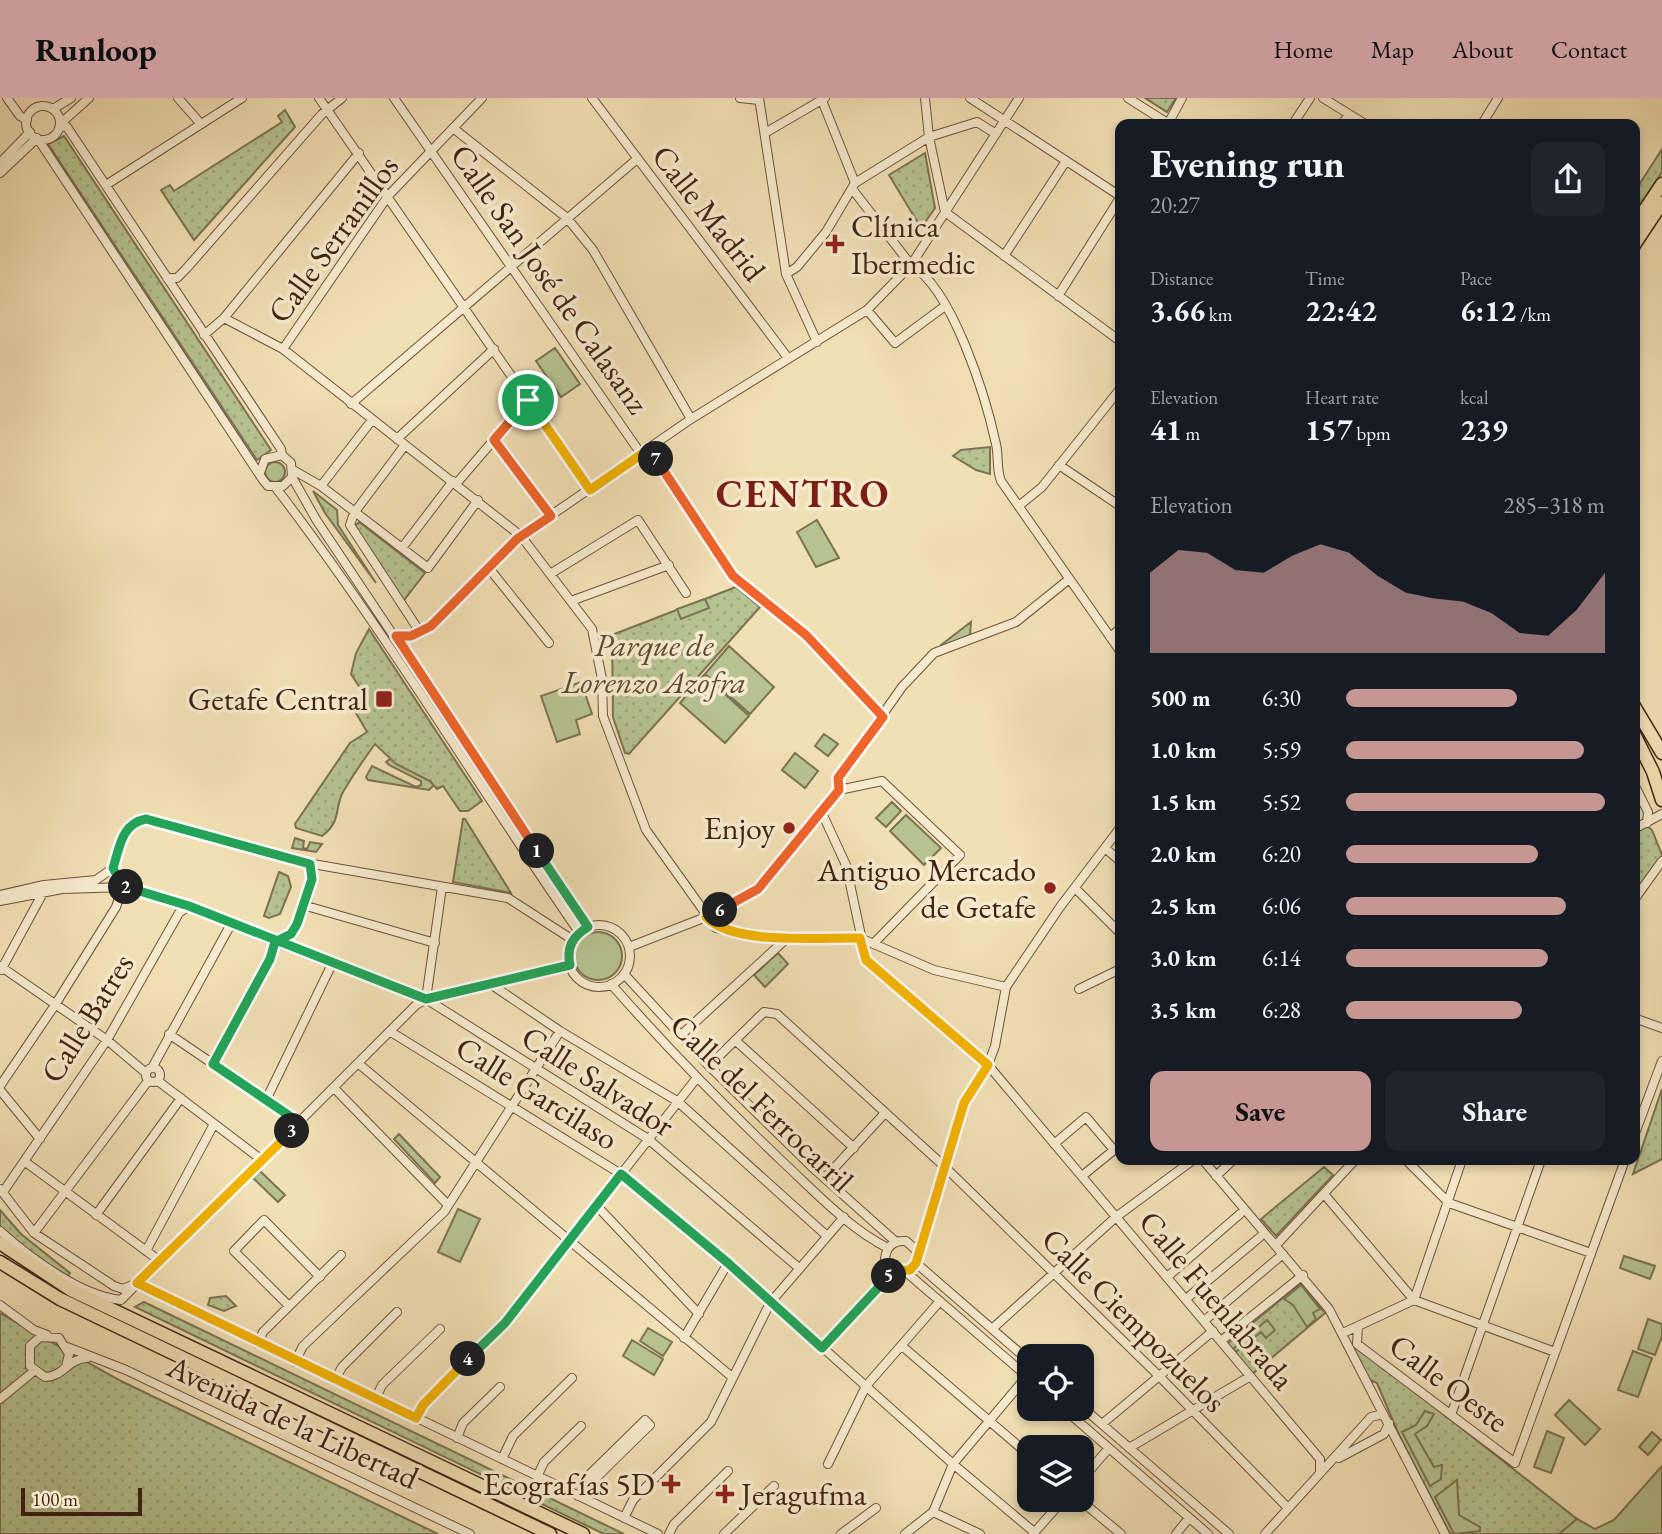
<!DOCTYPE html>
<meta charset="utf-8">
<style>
body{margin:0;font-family:"EB Garamond",serif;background:#20242c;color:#f1f3f6;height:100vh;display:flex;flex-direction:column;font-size:26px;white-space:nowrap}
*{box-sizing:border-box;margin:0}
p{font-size:23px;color:#9ea1a6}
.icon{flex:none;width:38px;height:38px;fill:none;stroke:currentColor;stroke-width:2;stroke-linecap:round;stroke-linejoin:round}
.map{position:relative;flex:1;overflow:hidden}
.details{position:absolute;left:1115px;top:21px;width:525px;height:1046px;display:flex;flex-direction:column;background:#171b24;border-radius:14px;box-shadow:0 4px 10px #0003}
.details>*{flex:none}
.tools{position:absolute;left:1017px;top:1246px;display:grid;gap:14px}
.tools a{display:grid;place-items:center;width:77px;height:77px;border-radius:14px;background:#171b24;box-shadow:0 4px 10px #0003;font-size:35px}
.scale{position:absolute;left:21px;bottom:18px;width:121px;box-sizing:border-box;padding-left:7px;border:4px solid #422312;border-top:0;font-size:19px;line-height:24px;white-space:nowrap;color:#422312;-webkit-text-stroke:5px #f7ebcf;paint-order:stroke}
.pin{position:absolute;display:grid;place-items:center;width:60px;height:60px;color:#fff;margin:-30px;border:4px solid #fff;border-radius:50%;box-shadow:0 2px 7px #0007}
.km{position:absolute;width:35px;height:35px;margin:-18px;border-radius:50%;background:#222;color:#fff;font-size:19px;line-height:35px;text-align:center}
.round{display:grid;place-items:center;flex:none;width:74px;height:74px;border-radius:14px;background:#20242c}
.overview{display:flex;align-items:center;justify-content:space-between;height:119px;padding:0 35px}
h1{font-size:38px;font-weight:700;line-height:52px}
.stats{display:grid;grid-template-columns:repeat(3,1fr);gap:10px;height:119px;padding:7px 35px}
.stats div{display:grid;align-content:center}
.stats b{font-size:30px;font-weight:700}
.stats small{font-size:19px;font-weight:400}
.stats p{font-size:19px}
.chart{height:196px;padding:14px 35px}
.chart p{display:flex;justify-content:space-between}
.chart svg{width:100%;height:126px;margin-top:7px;fill:#c59692;opacity:.7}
.primary-button{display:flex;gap:14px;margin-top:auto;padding:14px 35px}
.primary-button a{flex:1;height:80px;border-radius:14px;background:#c59692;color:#111;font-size:28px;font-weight:700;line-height:80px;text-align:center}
.primary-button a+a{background:#20242c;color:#f1f3f6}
ul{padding:0 35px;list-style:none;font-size:23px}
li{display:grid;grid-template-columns:112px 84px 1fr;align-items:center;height:52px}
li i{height:18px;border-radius:9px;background:#c59692}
header{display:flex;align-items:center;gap:42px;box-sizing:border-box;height:98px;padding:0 35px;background:#c59692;color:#111}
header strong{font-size:33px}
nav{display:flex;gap:38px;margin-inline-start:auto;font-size:24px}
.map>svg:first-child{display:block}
.grass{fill:url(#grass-tufts);stroke:#7c7352;stroke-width:2}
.park{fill:url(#park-dots);stroke:#7c7352;stroke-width:2}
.garden{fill:#b6c391;stroke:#7c7352;stroke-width:2}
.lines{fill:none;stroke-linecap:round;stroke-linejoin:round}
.minor-casing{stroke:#6e523b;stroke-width:10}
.highway-casing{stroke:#422312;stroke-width:15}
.minor{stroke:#f7ebcf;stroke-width:8}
.highway{stroke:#f2e0b5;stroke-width:12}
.split-1-casing{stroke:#fff;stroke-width:14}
.split-2-casing{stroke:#fff;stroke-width:14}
.split-3-casing{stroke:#fff;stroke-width:14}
.split-4-casing{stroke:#fff;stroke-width:14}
.split-5-casing{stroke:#fff;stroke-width:14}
.split-6-casing{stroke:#fff;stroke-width:14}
.split-7-casing{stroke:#fff;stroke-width:14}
.split-8-casing{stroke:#fff;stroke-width:14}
.split-1{stroke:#f0652b;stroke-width:9}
.split-2{stroke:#22a559;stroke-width:9}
.split-3{stroke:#22a559;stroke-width:9}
.split-4{stroke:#f5b400;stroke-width:9}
.split-5{stroke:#22a559;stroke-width:9}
.split-6{stroke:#f5b400;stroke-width:9}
.split-7{stroke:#f0652b;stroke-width:9}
.split-8{stroke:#f5b400;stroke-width:9}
.poi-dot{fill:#8f2418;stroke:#f7ebcf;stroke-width:2.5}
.labels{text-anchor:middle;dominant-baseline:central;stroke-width:7;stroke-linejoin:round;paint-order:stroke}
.street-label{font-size:32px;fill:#422312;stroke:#f7ebcf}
.poi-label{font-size:32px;fill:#422312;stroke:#f7ebcf;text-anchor:end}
.park-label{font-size:32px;font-style:italic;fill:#5f4b32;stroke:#f7ebcf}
.district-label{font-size:38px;font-weight:bold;letter-spacing:2px;fill:#7a1f14;stroke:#f7ebcf}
</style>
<header>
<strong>Runloop</strong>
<nav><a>Home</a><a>Map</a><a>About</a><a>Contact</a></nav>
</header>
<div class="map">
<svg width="1662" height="1436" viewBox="0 0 1662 1436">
<defs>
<pattern id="grass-tufts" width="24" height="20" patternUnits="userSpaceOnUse" patternTransform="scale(1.75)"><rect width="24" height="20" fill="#b6c391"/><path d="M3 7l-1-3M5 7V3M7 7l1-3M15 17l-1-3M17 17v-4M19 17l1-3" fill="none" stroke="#9ea77c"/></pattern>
<pattern id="park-dots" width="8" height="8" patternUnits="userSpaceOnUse" patternTransform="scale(1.75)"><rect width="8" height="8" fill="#b6c391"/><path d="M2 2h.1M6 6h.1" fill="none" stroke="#9ea77c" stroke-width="1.8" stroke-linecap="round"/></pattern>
</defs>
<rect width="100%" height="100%" fill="#f2e0b5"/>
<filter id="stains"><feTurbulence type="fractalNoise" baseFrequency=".00286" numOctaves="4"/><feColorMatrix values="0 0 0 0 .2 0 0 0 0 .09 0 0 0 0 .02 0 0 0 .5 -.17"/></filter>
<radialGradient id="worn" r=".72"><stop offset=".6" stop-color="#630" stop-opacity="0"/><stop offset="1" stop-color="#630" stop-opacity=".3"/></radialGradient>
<path class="grass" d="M313,393L337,412L338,427L376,485L325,415Z
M390,661L430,683L434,687L429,692L368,682L366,679L372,668L416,689L421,687V683L389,667L386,664Z
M295,740L304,743L303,750L307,751L310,744L322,746L316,754L292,750Z"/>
<path class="park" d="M1145,0H1176L1167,14Z
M285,12L295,29L194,142L161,92L170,87L174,93L282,24L278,18Z
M64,38L271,352L257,362L48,46Z
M1662,51V74L1635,117V93Z
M925,55L935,110L921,130L889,77Z
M990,349V376L976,372L953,358L961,352Z
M359,424L425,475L401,506L352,431Z
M736,489L760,509L629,656L625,655L613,619L612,537Z
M369,531L482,703L468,713H460L443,688L437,691L430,683L396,666L375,646C364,661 353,677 343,694C334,711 342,723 322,738L296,730L295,726L350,645L367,634L356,615L366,599L351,576L356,555Z
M463,721H465L511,795L453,784Z
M1647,728L1652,732L1662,757L1640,788L1635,785V734Z
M279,774L288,778L291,789L280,816L269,820L264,818Z
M778,855L788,866L765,889L754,877Z
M1662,991V1061L1633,1076Z
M1324,1069L1333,1077L1276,1138L1261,1121Z
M0,1112L21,1136L70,1175L68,1178L23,1151L0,1130Z
M1301,1185L1325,1215L1251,1277L1226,1247Z
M226,1198L236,1208L224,1213L208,1207L210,1200Z
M144,1204L624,1436H604L135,1209Z
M0,1215L121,1283L438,1436H0Z
M1358,1249L1577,1421L1559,1436H1450L1399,1337L1377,1285L1370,1282L1352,1252Z"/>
<path class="garden" d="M555,250L580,286L561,299L536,263Z
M265 374a10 10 0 1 1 20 0a10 10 0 1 1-20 0Z
M817,422L839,460L816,469L797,434Z
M705,501L709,510L681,521L677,511Z
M971,524L970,537L942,549L941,547Z
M729,548L774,589L750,616L705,576Z
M704,577L749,618L725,645L680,605Z
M581,584L592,616L576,622L580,636L557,644L541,598Z
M824,636L838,646L828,658L815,648Z
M795,655L818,673L805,690L782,672Z
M892,704L901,713L886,729L876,720Z
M906,717L941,750L924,767L890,733Z
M574 858a24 24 0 1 1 48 0a24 24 0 1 1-48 0Z
M399,1036L440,1079L435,1085L394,1041Z
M260,1073L285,1097L278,1104L253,1080Z
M458,1111L480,1121L460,1164L438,1154Z
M1624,1158L1655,1168L1650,1181L1620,1170Z
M1301,1187L1320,1211L1313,1215L1316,1221L1307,1229L1293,1207L1284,1201Z
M1648,1221L1662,1226V1238L1655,1257L1638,1251Z
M1267,1222L1275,1232L1266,1240L1261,1234L1236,1254L1233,1251Z
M648,1230L672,1244L663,1258L640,1243Z
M632,1242L663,1261L654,1277L623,1258Z
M1633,1253L1652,1260L1638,1299L1618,1292Z
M1569,1302L1600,1331L1585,1347L1555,1317Z
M1425,1313L1434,1316L1427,1328L1415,1336L1434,1369L1442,1367L1441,1381L1430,1388L1402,1334L1416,1327Z
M1547,1333L1564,1340L1551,1375L1534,1369Z
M1652,1334L1661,1342L1648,1357L1639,1349Z
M1662,1368V1436H1559L1577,1421L1595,1431L1614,1422Z
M1457,1382L1459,1417L1480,1429V1433L1454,1436L1435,1399Z"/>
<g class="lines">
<g class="minor-casing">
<path id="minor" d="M7,0L20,18L27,22
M178,0L201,26
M319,0L590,392
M394,0L641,356
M592,0L788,260
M740,0L759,2
M759,0L786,176L817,244
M821,0L855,85
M925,0L929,39L945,114L1120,243
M970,0L1120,98
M1128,0L1169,26
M1323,0L1365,26
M26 25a17 17 0 1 1 34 0a17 17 0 1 1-34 0Z
M53,11L71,0
M60,26L89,0
M1168,26L1182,0
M1293,26L1310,0
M1342,26L1349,16
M1482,26L1498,0
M453,30L567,120L593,152L691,321
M765,35L825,0
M38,41L263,382L268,388H283L292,379L291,365L282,357L281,351L67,29L60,28
M0,65L30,34
M0,75L37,40
M106,87L242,0
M853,92L911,167C953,191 986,300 996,346C999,359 996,370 1001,383L1120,553
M1004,158L1066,63
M786,176L797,169L826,134L855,85L929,39L977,24L996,36
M167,180H177L186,171L322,16L342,0
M1058,198L1120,100
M867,212L895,245L945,208
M224,220L283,251L521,438L592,531L602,581L603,618L646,732L716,830L785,842L860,840L934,872L1006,889
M204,237L224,220L359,55
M283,251L388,98L482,0
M351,306L637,61
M397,341L494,251
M494,342L551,418
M405,347L354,415L350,427L416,528L415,537
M649,351L733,478L806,537L883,619
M1059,367L1120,408
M293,372L321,388L428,470L478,402
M260,375L265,361L282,357
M292,379L317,423L588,829
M456,386L528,302
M321,388L372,322
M276,390C385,532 477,687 579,834
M1020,407L1042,389L1120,291
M402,450L453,383
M488,469L549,545
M550,476L638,422L686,495
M571,503L669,467
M396,538H411L431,528L521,438L691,321L867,212L911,167L1019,0
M1110,539L1120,531
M1634,686L1648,714L1647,725
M839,692L838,680L902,589L934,555L1016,524L1068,482
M822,715L846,767L866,861L988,967L1320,1361V1374
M1634,731L1662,716
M1105,750L1120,763
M113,770C120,749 122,723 148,721L290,762L508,800L573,842
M113,770L123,789
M1075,790L1120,835
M0,797L44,787L96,782L113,770
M1634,802L1662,763
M0,803L62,791L127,789L189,808L275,844L426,901L648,1041L799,1170
M303,807L435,845
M568 858a31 31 0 1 1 62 0a31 31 0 1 1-62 0Z
M278,845C299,831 316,792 310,766
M629,849L706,819L758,791L839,692L882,683L960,757L873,846
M0,868L107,942L146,975
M1,872L44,793
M624,876L709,968L812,1069L896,1144
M611,886C667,950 724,1008 785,1066C816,1095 850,1131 888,1150
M492,887L560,933L677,1003L827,1138
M1079,891L1120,871
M426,901L442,789
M1634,920L1662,930
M391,934L621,1076L728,1165L953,1366L1034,1434
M169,936L300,1025
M680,938L785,842
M735,942L854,1050
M213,966L269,862L275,844
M359,966L732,1279
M709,968L764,914L777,916L945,1069L1158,1277L1288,1410
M146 977a7 7 0 1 1 14 0a7 7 0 1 1-14 0Z
M152,970L231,826
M158,983L262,1062
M0,988L55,907L116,809L123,789
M335,991L448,1107
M0,992L40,1041
M266,1002L332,866
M1634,1038L1662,963
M1054,1046L1086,1019L1114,1052L1082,1078
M1203,1062L1329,1211L1445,1436
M1406,1062L1449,1105L1591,1155
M24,1063L160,1163
M1216,1078L1233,1062
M825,1080L885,1015
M0,1091L34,1135L114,1188L123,1191L137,1185
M3,1094L107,942L179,815L189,808
M1324,1096L1414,1202L1555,1254
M596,1107L699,1216
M96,1117L181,1000
M0,1133C30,1160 81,1198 121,1202L416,907L426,901L570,867
M34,1135L148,983
M1276,1147L1355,1062
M146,1153L214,1026
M917,1153L906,1143C893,1142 886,1149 885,1161L897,1174L910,1172L916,1165L964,1005L988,967L995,948L1006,889L1060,809L1120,730
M916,1165L1029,1263
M906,1174L1029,1280
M1167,1179L1240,1116
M137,1185L658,1436
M1186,1201L1260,1139
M0,1207L34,1232L47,1237
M289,1208L234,1153L264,1122L320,1179
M1204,1223L1283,1156
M1358,1228L1357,1246L1515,1365L1625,1062
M992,1231L1116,1119L1193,1062
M1343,1235L1414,1202L1462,1062
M684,1240L728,1165
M1221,1243L1303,1177
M258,1246L263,1234L341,1157
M902,1248L1029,1357
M67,1249L126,1272L470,1436
M822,1250L894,1173
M295,1264L303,1248L444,1114L560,933
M66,1269L69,1256L59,1240L40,1239L30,1248V1268L45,1279C63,1279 69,1260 87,1260
M335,1282L342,1269L397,1214
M0,1301L34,1273
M375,1302L382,1287L440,1231
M1082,1309L1229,1436
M1064,1311L1208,1436
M1451,1317L1541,1062
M416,1320L426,1303L504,1225L696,981
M1102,1326L1213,1233
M457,1340L463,1325L500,1289
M1129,1350L1249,1279
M1339,1360L1384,1336L1389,1325
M502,1361L513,1338L572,1280
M828,1366L866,1288L940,1203
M537,1379L544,1364L581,1328
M1082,1381L1109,1350
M578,1398C602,1374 626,1350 650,1327L645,1322L588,1378L581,1395
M1080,1402L1121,1436
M933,1414L980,1436
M624,1420L633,1402L711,1324L770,1205L844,1119
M669,1436L674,1426L728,1373
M724,1436L774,1388
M841,1436L876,1410
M905,1436L933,1414L953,1366L1027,1278
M1033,1436L1063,1402
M1176,1436L1189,1420
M1265,1436L1371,1319L1383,1316"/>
</g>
<g class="highway-casing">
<path id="highway" d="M1634,128L1662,86
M1634,147L1662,105
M1634,608L1662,655
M1634,636L1653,674L1662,702
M0,1145L71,1192L583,1436
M0,1164L60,1201L550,1436"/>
</g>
<use href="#minor" class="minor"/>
<use href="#highway" class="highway"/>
</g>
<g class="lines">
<g class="split-1-casing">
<path id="split-1" d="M528,302L494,342L551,418L517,441L431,528L411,538H396L537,753"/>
</g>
<g class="split-2-casing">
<path id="split-2" d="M126,789L189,808L426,901L570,867C566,849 573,838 588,829L537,753"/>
</g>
<g class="split-3-casing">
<path id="split-3" d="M126,789H123L113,770C120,749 121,726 146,721L310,766L312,781L297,826L291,836L275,844L270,861L213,966L300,1025L292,1033"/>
</g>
<g class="split-4-casing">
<path id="split-4" d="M292,1033L137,1185L416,1320L423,1307L468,1261"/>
</g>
<g class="split-5-casing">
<path id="split-5" d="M468,1261L505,1225L621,1076L728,1165L822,1250L889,1178"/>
</g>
<g class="split-6-casing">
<path id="split-6" d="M720,812L706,819C734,848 821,839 860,840L866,862L988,967L964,1005L916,1165L910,1172L894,1173L889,1178"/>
</g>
<g class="split-7-casing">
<path id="split-7" d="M656,361L733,478L806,537L883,619L838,680L839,692L758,791L720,812"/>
</g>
<g class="split-8-casing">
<path id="split-8" d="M528,302L590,392L649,351L656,361"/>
</g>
<use href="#split-1" class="split-1"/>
<use href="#split-2" class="split-2"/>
<use href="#split-3" class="split-3"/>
<use href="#split-4" class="split-4"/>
<use href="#split-5" class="split-5"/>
<use href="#split-6" class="split-6"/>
<use href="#split-7" class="split-7"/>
<use href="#split-8" class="split-8"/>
</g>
<g class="poi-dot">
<path d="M831.5 135.5h7v7h7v7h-7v7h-7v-7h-7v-7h7z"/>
<rect x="375" y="592" width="18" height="18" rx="3.5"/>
<circle cx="789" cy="730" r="7"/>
<circle cx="1050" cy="790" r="7"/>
<path d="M667.5 1375.5h7v7h7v7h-7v7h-7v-7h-7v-7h7z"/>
<path d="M721.5 1385.5h7v7h7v7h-7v7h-7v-7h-7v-7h7z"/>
</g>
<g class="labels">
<g class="street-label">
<text transform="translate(709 115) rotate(52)">Calle Madrid</text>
<text transform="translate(333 141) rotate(-54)">Calle Serranillos</text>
<text transform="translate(550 181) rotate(55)">Calle San José de Calasanz</text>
<text transform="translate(87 920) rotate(-58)">Calle Batres</text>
<text transform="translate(598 983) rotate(33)">Calle Salvador</text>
<text transform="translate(537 995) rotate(32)">Calle Garcilaso</text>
<text transform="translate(762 1005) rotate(44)">Calle del Ferrocarril</text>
<text transform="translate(1217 1202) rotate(50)">Calle Fuenlabrada</text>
<text transform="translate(1134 1222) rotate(45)">Calle Ciempozuelos</text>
<text transform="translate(1449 1285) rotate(37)">Calle Oeste</text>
<text transform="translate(293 1324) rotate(25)">Avenida de la Libertad</text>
</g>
<g class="poi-label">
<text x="851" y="128" text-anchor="start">Clínica<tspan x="851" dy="37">Ibermedic</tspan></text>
<text x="368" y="601">Getafe Central</text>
<text x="775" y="730">Enjoy</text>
<text x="1036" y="772">Antiguo Mercado<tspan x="1036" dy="37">de Getafe</tspan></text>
<text x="655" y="1386">Ecografías 5D</text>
<text x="741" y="1396" text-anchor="start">Jeragufma</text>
</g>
<g class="park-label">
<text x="654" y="547">Parque de<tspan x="654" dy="37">Lorenzo Azofra</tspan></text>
</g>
<g class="district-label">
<text x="803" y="395">CENTRO</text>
</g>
</g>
<rect width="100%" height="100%" filter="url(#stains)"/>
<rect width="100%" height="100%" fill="url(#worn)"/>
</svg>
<div class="tools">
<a><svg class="icon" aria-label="locate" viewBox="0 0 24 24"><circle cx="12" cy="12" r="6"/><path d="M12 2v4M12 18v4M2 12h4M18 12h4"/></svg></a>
<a><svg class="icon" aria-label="layers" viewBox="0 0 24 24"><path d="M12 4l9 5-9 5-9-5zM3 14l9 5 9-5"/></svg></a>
</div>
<div class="scale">100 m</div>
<div class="pin" style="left:528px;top:302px;background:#1e9e55"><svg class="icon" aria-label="arrive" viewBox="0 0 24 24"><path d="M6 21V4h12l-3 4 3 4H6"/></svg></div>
<b class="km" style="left:537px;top:753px">1</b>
<b class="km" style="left:126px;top:789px">2</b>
<b class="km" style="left:292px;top:1033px">3</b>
<b class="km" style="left:468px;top:1261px">4</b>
<b class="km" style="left:889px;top:1178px">5</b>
<b class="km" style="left:720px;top:812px">6</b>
<b class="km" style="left:656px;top:361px">7</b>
<section class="details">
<div class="overview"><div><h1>Evening run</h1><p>20:27</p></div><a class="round"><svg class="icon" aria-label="share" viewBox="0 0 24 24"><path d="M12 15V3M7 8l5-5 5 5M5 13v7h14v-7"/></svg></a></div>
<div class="stats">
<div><p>Distance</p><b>3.66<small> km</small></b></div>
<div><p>Time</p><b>22:42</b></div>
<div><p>Pace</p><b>6:12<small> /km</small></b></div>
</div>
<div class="stats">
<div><p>Elevation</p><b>41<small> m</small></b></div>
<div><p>Heart rate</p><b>157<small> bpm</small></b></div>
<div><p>kcal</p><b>239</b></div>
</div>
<div class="chart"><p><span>Elevation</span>285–318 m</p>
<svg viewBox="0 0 160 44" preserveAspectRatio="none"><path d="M0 44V16L10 8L20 9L30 15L40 16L50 10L60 6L70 9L80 17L90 23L100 25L110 26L120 30L130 37L140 38L150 29L160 16V44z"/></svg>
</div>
<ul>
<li><b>500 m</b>6:30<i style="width:66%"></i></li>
<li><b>1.0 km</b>5:59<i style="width:92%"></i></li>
<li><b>1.5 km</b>5:52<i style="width:100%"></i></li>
<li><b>2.0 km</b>6:20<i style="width:74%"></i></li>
<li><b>2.5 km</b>6:06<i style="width:85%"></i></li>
<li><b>3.0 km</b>6:14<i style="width:78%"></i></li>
<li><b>3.5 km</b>6:28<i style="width:68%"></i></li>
</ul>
<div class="primary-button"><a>Save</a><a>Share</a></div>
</section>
</div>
